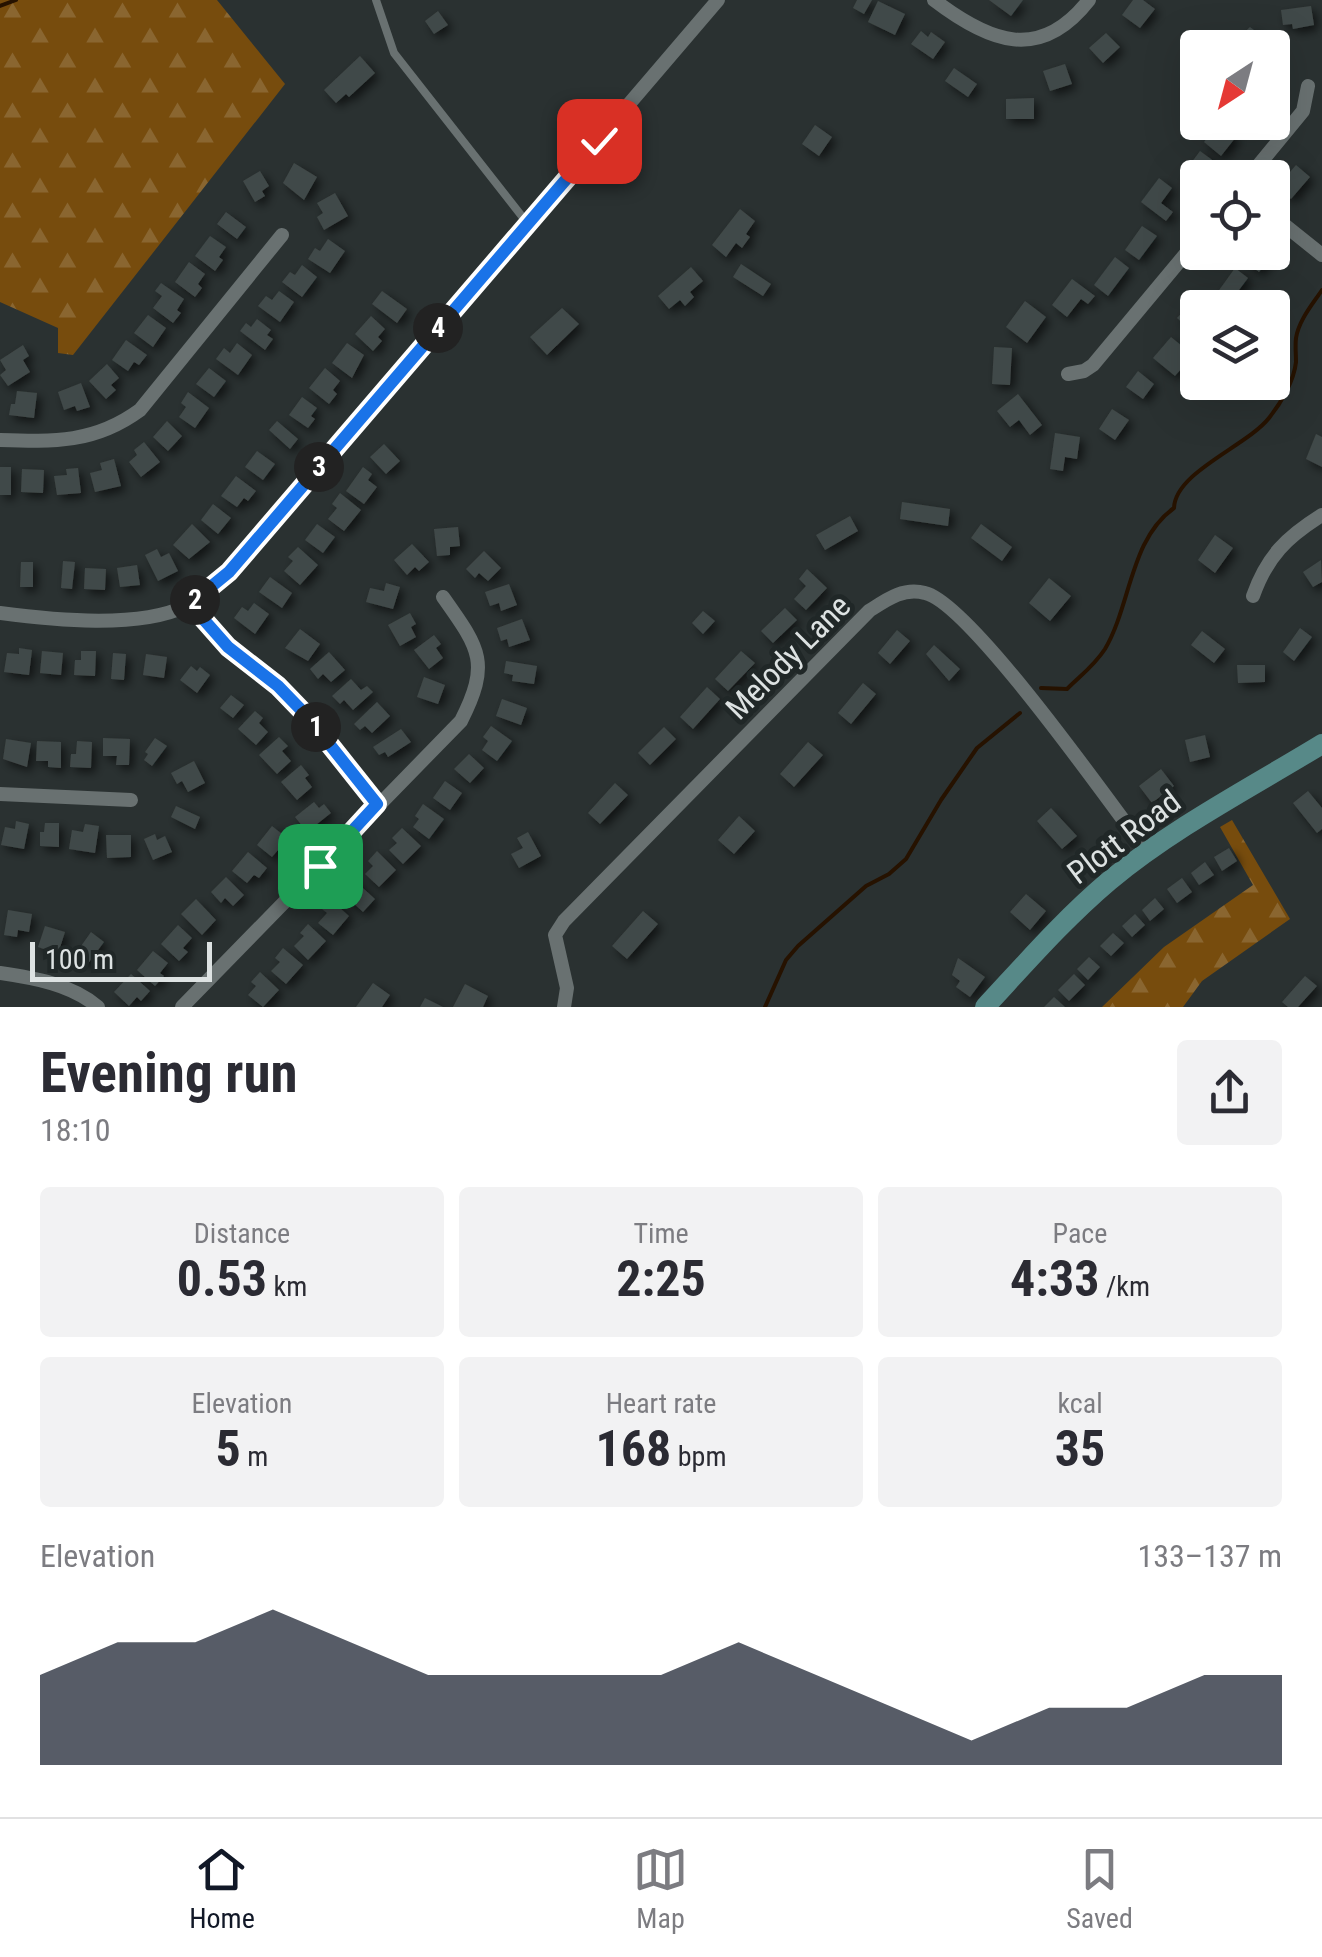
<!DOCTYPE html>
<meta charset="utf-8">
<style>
body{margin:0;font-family:"Roboto Condensed",sans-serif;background:#f2f2f3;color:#2b2b33;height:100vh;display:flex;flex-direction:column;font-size:38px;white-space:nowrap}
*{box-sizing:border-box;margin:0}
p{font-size:32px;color:#7c7c81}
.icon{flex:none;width:55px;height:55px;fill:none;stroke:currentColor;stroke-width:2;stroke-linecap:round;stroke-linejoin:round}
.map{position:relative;height:1007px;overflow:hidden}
.sheet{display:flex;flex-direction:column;background:#fff;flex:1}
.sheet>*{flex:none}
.needle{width:65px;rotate:216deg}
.buttons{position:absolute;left:1180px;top:30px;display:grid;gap:20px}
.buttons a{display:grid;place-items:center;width:110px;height:110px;border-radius:10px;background:#fff;box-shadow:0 10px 40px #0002;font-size:50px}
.scale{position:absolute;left:30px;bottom:25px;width:182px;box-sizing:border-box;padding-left:10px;border:5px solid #dde2e2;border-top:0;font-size:28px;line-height:35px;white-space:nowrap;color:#dde2e2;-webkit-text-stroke:8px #202727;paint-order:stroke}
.pin{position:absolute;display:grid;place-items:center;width:85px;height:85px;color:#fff;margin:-42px;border-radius:20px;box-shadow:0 5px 15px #0006}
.km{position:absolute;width:50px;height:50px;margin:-25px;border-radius:50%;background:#222;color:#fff;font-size:28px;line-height:50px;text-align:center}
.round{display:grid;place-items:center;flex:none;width:105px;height:105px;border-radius:10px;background:#f2f2f3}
.summary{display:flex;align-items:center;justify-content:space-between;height:170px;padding:0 40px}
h1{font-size:55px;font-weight:700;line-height:75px}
.figures{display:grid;grid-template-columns:repeat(3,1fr);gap:15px;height:170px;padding:10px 40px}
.figures div{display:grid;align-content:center;border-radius:10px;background:#f2f2f3;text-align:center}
.figures b{font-size:50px;font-weight:700}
.figures small{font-size:28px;font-weight:400}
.figures p{font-size:28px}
.chart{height:280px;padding:20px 40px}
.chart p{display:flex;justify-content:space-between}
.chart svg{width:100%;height:180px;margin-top:10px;fill:#111827;opacity:.7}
.tabs{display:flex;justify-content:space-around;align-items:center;height:140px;border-top:2px solid #e1e1e2;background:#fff;font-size:28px;color:#7c7c81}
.tabs a{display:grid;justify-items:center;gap:5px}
.tabs .current{color:#111827}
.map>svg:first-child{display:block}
.forest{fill:url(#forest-firs)}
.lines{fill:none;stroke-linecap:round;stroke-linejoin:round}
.stream{stroke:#261200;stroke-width:4}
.building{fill:#414948;filter:url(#shadow)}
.lane{stroke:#697171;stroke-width:8}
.street{stroke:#697171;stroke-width:14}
.secondary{stroke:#578988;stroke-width:20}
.route-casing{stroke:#fff;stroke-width:20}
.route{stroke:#1a73e8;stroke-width:12}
.labels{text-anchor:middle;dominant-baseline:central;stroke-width:10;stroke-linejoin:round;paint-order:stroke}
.street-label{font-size:32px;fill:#dde2e2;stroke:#202727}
</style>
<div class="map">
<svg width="1322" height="1007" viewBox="0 0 1322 1007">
<defs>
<pattern id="forest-firs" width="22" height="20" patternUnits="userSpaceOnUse" patternTransform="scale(2.5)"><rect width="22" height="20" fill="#774c0d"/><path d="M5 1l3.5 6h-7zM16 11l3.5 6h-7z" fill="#8a6630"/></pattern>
<filter id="shadow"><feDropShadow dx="4.5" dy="4.5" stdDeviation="5" flood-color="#0009"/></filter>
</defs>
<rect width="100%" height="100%" fill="#2a3131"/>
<path class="forest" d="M0,0H217L285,84L73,355L58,353V328L0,302Z
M1232,820L1290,919L1202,981L1183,1007H1102L1164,947L1253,885L1220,827Z"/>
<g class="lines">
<path class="stream" d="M0,6L16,0
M1041,688L1067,689C1080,676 1094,666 1105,649C1131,605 1130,539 1174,508C1175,472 1247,446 1269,418C1281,403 1294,381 1296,362C1296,354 1295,346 1296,338C1299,320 1312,305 1322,290
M765,1007L786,960L798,946L866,886L889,874L906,859L941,800L977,748L1020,713"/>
</g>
<path class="building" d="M857,0H872L864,14L853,8Z
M989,0H1023L1011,16Z
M1133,0H1143L1155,9L1140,28L1122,15Z
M878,1L905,14L895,35L868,22Z
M1311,6L1314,25L1293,29L1292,24L1283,25L1281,10Z
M438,11L448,25L434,34L425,21Z
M1250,27L1269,42L1265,48H1228Z
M921,31L928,37L931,32L945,42L933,59L911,44Z
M1106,33L1120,47L1103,63L1089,48Z
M360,56L375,73L349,97L346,94L336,103L324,90Z
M1065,64L1072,84L1050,91L1043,71Z
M954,68L977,84L968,97L945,81Z
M1034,98V119H1006V99Z
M1201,122H1217L1236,137L1221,156L1204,142L1210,134L1199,125Z
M815,125L832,137L819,156L802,144Z
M1200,151L1215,162L1203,178H1198L1195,189L1180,178Z
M294,163L317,177L304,200L283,183Z
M1296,165L1310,177L1291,199L1277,187Z
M260,171L269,186L262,191L265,196L255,202L243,181Z
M1159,178L1172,188L1161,203L1173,212L1166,221L1141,202Z
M335,193L348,216L324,230L317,217L323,213L317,203Z
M740,209L755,221L746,234L750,237L742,248L736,243L726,257L712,245Z
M226,212L246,227L237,239L217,224Z
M1142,226L1157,236L1139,260L1125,250Z
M210,236L226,247L219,257L223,260L215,271L195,256Z
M328,239L345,251L330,273L308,259L315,248L320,251Z
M1233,252H1274L1259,272Z
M1115,257L1129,268L1108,296L1094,285Z
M189,262L205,274L198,284L202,288L195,297L175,282Z
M741,264L771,284L763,296L733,277Z
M302,265L317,277L302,297L282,282L290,272L295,275Z
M691,267L703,281L690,292L694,297L685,306L680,300L669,309L658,296Z
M1235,268L1248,278L1230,302L1217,293Z
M1072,279L1095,296L1088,304L1081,299L1067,317L1052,305Z
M161,283L184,299L177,310L181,313L173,323L153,308L162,296L155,291Z
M279,291L294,302L280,322L258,306L266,296L272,300Z
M382,291L407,309L397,323L372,304Z
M1025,301L1046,317L1027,343L1006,327Z
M1193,301L1201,308H1198V327L1193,332L1177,318Z
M562,308L579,324L547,355L530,337Z
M148,315L166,328L153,347L134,333Z
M371,316L385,329L378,337L382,341L373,351L355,334Z
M257,319L271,330L267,335L273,339L265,350L240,331L246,323L251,327Z
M1171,337L1193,355L1175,376L1153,358Z
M126,340L147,355L139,365L134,362L128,371L112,360Z
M237,343L252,355L238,375L216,359L224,348L230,353Z
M347,343L364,355L352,378L332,363Z
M23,345L29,356L23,360L30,372L8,386L0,375L6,370L0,360Z
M994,347L1012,348L1010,385L992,384Z
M107,364L119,378L111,385L116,390L106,399L89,381Z
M209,368L226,381L214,397L196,384Z
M325,368L340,381L333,390L337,394L329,404L309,388Z
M1138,371L1154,384L1143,399L1126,387Z
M81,383L90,407L77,411L75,406L64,410L58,392Z
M17,391L37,393L34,418L9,415L11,404H15Z
M188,392L209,408L195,428L179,417L186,407L181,403Z
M1018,394L1042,425L1030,435L1019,420L1010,427L997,411Z
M302,397L317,408L311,416L315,419L308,428L289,415Z
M1112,409L1129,420L1115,440L1099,429Z
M167,421L182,436L168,451L153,437Z
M277,421L298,439L290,449L269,430Z
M1055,433L1080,437L1077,459L1065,457L1063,471L1050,469Z
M1316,434L1322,437V467L1306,459Z
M144,442L160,462L141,477L129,462L137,455L134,450Z
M384,444L400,461L386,474L370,457Z
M257,451L275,464L263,480L245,467Z
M114,459L121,486L95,492L90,473L102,470L100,463Z
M0,467H11V495H0Z
M363,467L372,474L368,480L377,487L364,504L346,491Z
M78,468L81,493L57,495L54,476L67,475L66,469Z
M22,469L44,470L43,493L21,492Z
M236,476L256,491L248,501L244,498L237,507L221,496Z
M340,493L361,510L344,531L328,519L337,508L332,504Z
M902,502L950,509L948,526L900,519Z
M213,504L231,518L218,534L201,520Z
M850,516L858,531L825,550L816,535Z
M192,524L210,542L189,559L173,545Z
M317,524L335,537L323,553L305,540Z
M981,524L1012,547L1002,561L971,538Z
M458,527L460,546L450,547V555L437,556L434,529Z
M1215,535L1233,548L1215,573L1198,560Z
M412,544L429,562L419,571L415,567L407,575L394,560Z
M298,547L318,565L300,585L284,571L293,561L288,557Z
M157,549L161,557L169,553L178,571L158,581L145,555Z
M484,551L501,568L488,581L479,573L475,578L466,569Z
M1321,560L1322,582L1313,587L1303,572Z
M63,561L75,562L72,589L61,588Z
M21,562H33V587H20Z
M137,565L140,585L120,587L117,568Z
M85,568L106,569L105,590L84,589Z
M807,569L827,588L806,610L794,599L806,586L799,579Z
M270,577L292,593L282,608L259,592Z
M1049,578L1071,596L1050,621L1029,603Z
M386,583L400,587L393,609L366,602L370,588L384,591Z
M509,584L517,605L501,611L499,603L490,606L485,592Z
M254,603L269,614L255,634L234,618L242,607L248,611Z
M785,608L797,620L773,643L761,631Z
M703,611L715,621L703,634L692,623Z
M410,613L416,624L411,627L416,637L400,646L388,625Z
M522,619L530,640L509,647L507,639L501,641L497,628Z
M1300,628L1312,637L1294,661L1283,652Z
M300,629L320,644L308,661L285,648Z
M897,630L910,641L890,664L878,653Z
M1202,631L1225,649L1214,663L1191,645Z
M434,635L441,644L436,648L443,658L429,669L414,650Z
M934,645L960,669L949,681L926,654Z
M19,648L32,650L29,675L4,672L7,653L19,654Z
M42,651L63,653L61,675L40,673Z
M81,651H96L95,676L74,675L75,660H81Z
M741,651L755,663L728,691L715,679Z
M329,652L345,670L331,682L323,674L318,679L310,669Z
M113,653L126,654L124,680L111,679Z
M146,654L167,657L164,678L143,675Z
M506,661L537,666L534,684L512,681L513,675L504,673Z
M1237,665H1265V682L1238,683Z
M191,666L197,671L200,667L210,675L197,693L180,680Z
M424,677L445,685L438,704L417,697Z
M351,679L361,690L367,686L373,692L353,710L344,700L340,704L332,696Z
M863,683L876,694L851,724L838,713Z
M707,687L720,699L693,729L680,717Z
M231,695L244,705L233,718L220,708Z
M502,699L527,708L521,725L496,716Z
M377,702L390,716L372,733L365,726L360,730L354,724Z
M255,711L263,718L259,723L268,732L256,745L238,729Z
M491,726L512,741L497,761L482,750L488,741L483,737Z
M664,727L676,739L650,765L638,753Z
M401,729L411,742L388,757L385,752L379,755L373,747Z
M1205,735L1210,757L1190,762L1185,740Z
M279,737L288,746L282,751L291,761L277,774L259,755Z
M103,738L130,739L129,765H116L117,756H103Z
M155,738L167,746L152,766L144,760L148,754L145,752Z
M6,739L31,743L27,767L3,759Z
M37,741L61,742V768L48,767V761H36Z
M77,741L92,742L91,768L70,767L71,754H76Z
M808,742L823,755L794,787L780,774Z
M469,754L484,768L470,783L454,769Z
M194,761L205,783L188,792L182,781L177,784L171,773Z
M301,765L309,775L305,778L312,787L297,800L281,782Z
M1161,769L1174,786L1152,803L1139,786Z
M445,781L462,793L450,810L433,798Z
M615,783L628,795L600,824L588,813Z
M1308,791L1322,808V829L1317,833L1293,803Z
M314,802L319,808L324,804L331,813L307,832L295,817Z
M423,804L444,819L429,839L413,827L419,819L415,816Z
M176,806L200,817L195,829L171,817Z
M1051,808L1077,836L1062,849L1037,821Z
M739,816L755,831L734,854L718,840Z
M16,821L29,824L24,849L1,845L5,827L15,829Z
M45,823H59V847L40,846V832H44Z
M85,824L99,826L95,853L69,849L72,830L83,832Z
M272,826L292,842L284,853L279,849L272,857L257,845Z
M402,828L421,846L403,864L389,850L397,843L392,838Z
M528,832L541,856L519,868L511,854L523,848L517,838Z
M155,834L157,840L165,836L172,852L153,860L144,839Z
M106,835H131V857L107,858Z
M1229,848L1237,861L1222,871L1214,857Z
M377,851L396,870L379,887L365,874L373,866L368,861Z
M248,852L267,868L259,878L254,875L247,883L232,871Z
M1205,862L1214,875L1199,885L1191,873Z
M226,877L244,895L233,906L225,898L221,903L211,892Z
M1182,878L1192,892L1177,903L1167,889Z
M353,879L375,899L363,912L341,892Z
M1026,894L1046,911L1030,930L1010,912Z
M1155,898L1164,909L1150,921L1142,910Z
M196,899L216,920L202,935L181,914Z
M331,900L349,916L333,935L318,923L327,913L322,909Z
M8,910L32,914L29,932L18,930L17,937L4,935Z
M643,911L658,924L627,959L612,946Z
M1135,914L1145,925L1132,937L1122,926Z
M308,924L326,941L308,960L294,946L304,936L300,933Z
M178,925L192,938L183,948L188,952L179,961L161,944Z
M45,926L65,932L58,954L38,947Z
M91,932L104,942L87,965L74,956Z
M1113,933L1124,943L1111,956L1100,946Z
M283,948L303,965L286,984L271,971L280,962L275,958Z
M153,951L168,963L160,973L164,976L155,986L137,970Z
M1089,957L1100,967L1088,980L1077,969Z
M958,958L985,977L970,997L956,987L960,981L952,975Z
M260,972L279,990L263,1007L248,995L256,986L251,982Z
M131,974L150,991L141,1001L137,997L129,1006L114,992Z
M1074,974L1085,985L1069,1001L1058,990Z
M1305,976L1317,986L1298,1007H1288L1282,1002Z
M373,983L390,995L382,1007H356Z
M465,984L488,996L483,1007H453Z
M1054,997L1065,1007H1044Z
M425,998L443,1007H420Z"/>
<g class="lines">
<path class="lane" d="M376,0L394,53L528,224"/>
<path class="street" d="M934,0C989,42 1040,63 1089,0
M1248,178L1303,111L1308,86
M1272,215L1322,255
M1068,374L1084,371L1093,365L1198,239
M0,440C54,442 95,443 140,410L282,235
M1253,596C1267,556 1287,537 1322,515
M190,604L228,647L279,686L307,715L377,804
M0,613C52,620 139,629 186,606C202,598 216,583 229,572L718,0
M0,794L131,800
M0,973C34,978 71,984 98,1007
M182,1007L461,721C491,662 479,648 443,597
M564,1007L567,988L555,935L564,921L869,611C886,600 903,587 925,593C970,603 1112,806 1147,852"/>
<path class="secondary" d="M985,1007C1025,964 1064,919 1109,881C1174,827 1250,788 1322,744"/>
</g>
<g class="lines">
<g class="route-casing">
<path id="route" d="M320,866L377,804L307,716L278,686L228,647L190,604L229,572L599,141"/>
</g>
<use href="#route" class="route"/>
</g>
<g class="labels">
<g class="street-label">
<text transform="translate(788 657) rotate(-45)">Melody Lane</text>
<text transform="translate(1124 837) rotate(-37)">Plott Road</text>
</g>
</g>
</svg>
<div class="buttons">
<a><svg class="needle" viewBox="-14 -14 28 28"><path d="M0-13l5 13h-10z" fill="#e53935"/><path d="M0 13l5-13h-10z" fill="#7c7c81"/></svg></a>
<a><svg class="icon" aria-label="locate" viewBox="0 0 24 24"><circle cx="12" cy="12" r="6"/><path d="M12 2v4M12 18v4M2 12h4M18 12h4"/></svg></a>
<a><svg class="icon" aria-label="layers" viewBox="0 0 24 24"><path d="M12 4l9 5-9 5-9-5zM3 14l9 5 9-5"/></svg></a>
</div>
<div class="scale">100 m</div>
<div class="pin" style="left:320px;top:866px;background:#1e9e55"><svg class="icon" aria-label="arrive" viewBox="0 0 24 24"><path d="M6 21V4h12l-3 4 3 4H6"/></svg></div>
<div class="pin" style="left:599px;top:141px;background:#d93025"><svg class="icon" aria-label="check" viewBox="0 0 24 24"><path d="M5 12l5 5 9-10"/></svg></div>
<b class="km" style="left:316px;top:727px">1</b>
<b class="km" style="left:195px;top:600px">2</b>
<b class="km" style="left:319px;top:467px">3</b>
<b class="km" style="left:438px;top:328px">4</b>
</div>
<section class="sheet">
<div class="summary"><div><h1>Evening run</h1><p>18:10</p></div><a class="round"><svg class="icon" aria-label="share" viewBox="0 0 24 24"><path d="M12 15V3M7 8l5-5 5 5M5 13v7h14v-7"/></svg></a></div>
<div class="figures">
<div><p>Distance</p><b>0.53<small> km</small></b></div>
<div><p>Time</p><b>2:25</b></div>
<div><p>Pace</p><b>4:33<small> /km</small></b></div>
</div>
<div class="figures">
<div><p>Elevation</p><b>5<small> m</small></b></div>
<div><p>Heart rate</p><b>168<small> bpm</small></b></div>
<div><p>kcal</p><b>35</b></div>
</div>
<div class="chart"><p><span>Elevation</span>133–137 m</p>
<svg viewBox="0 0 160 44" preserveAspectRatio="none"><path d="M0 44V22L10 14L20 14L30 6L40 14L50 22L60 22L70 22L80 22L90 14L100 22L110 30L120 38L130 30L140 30L150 22L160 22V44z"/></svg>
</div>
</section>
<nav class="tabs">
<a class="current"><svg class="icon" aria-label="home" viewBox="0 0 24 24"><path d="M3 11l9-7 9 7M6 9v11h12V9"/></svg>Home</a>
<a><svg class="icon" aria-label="map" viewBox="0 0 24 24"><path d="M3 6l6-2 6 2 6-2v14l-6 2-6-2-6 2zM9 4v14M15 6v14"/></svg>Map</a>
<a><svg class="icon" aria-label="saved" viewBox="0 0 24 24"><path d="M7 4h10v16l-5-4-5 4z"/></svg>Saved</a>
</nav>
